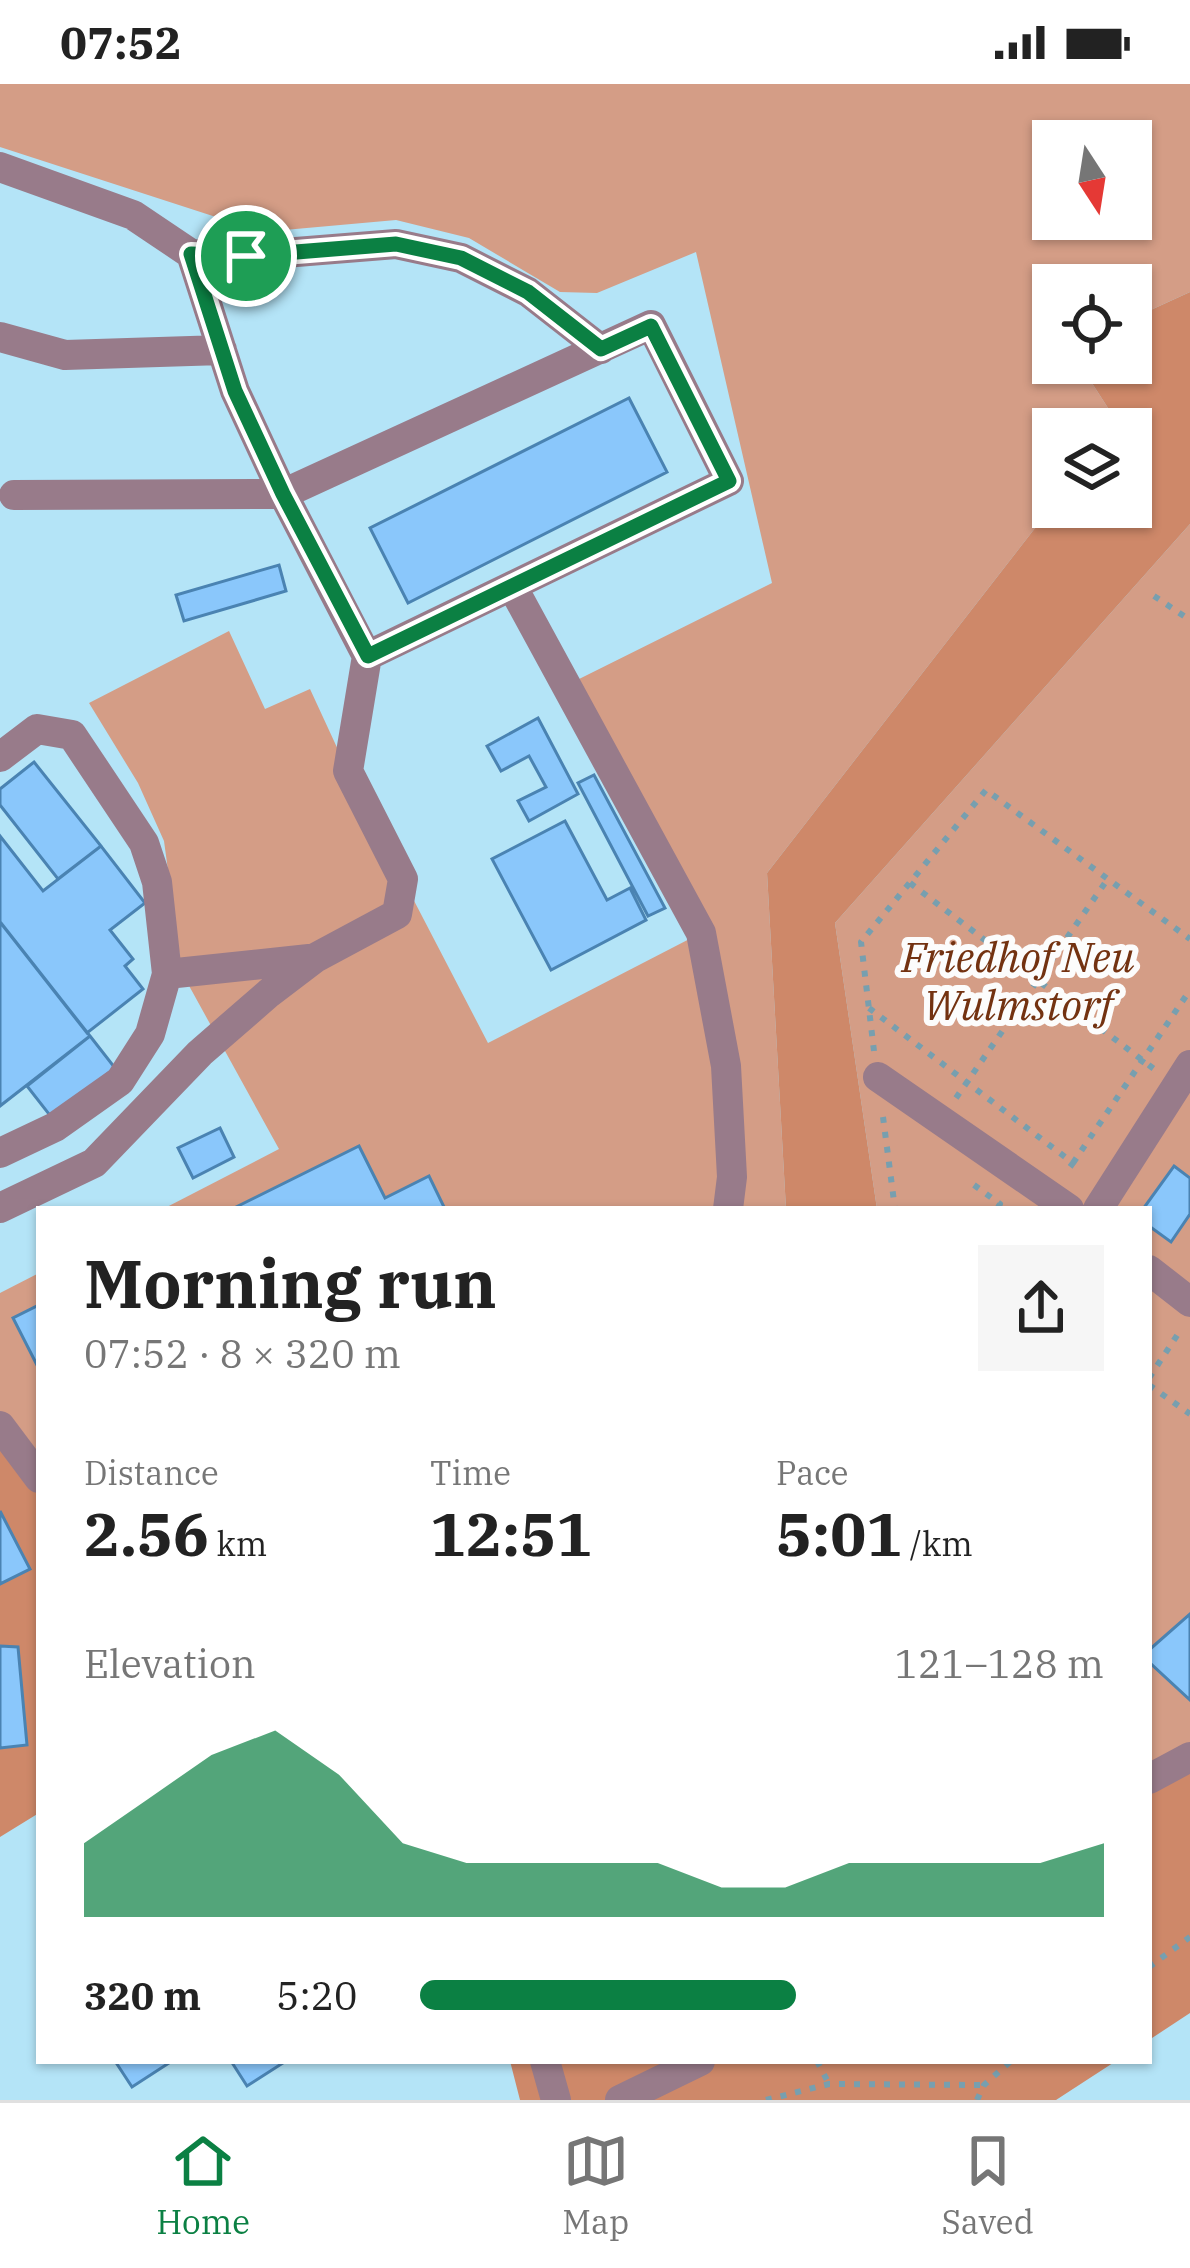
<!DOCTYPE html>
<meta charset="utf-8">
<style>
body{margin:0;font-family:"IBM Plex Serif",serif;background:#f6f6f6;color:#222;height:100vh;display:flex;flex-direction:column;font-size:45px;white-space:nowrap}
*{box-sizing:border-box;margin:0}
p{font-size:39px;color:#767676}
.icon{flex:none;width:66px;height:66px;fill:none;stroke:currentColor;stroke-width:2;stroke-linecap:round;stroke-linejoin:round}
.map{position:relative;flex:1;overflow:hidden}
.side{position:absolute;left:36px;top:1122px;width:1116px;height:858px;display:flex;flex-direction:column;background:#fff;border-radius:0px;box-shadow:0 3px 9px #0004}
.side>*{flex:none}
.needle{width:78px;rotate:168deg}
.tools{position:absolute;left:1032px;top:36px;display:grid;gap:24px}
.tools a{display:grid;place-items:center;width:120px;height:120px;border-radius:0px;background:#fff;box-shadow:0 3px 9px #0004;font-size:60px}
.pin{position:absolute;display:grid;place-items:center;width:102px;height:102px;color:#fff;margin:-51px;border:6px solid #fff;border-radius:50%;box-shadow:0 3px 12px #0007}
.round{display:grid;place-items:center;flex:none;width:126px;height:126px;border-radius:0px;background:#f6f6f6}
.headline{display:flex;align-items:center;justify-content:space-between;height:204px;padding:0 48px}
h1{font-size:66px;font-weight:700;line-height:90px}
.stats{display:grid;grid-template-columns:repeat(3,1fr);gap:18px;height:204px;padding:12px 48px}
.stats div{display:grid;align-content:center}
.stats b{font-size:60px;font-weight:700}
.stats small{font-size:33px;font-weight:400}
.stats p{font-size:33px}
.chart{height:336px;padding:24px 48px}
.chart p{display:flex;justify-content:space-between}
.chart svg{width:100%;height:216px;margin-top:12px;fill:#0b8043;opacity:.7}
ul{padding:0 48px;list-style:none;font-size:39px}
li{display:grid;grid-template-columns:192px 144px 1fr;align-items:center;height:90px}
li i{height:30px;border-radius:15px;background:#0b8043}
.status{display:flex;justify-content:space-between;align-items:center;height:84px;padding:0 60px;background:#fff;direction:ltr}
.status svg{height:33px;fill:currentColor}
.dock{display:flex;justify-content:space-around;align-items:center;height:168px;border-top:3px solid #e0e0e0;background:#fff;font-size:33px;color:#767676}
.dock a{display:grid;justify-items:center;gap:6px}
.dock .active{color:#0b8043}
.map>svg:first-child{display:block}
.green{fill:#d49d86;fill-rule:evenodd}
.forest{fill:#ce8869}
.building{fill:#8ac7fb;stroke:#4a83b2;stroke-width:3}
.lines{fill:none;stroke-linecap:round;stroke-linejoin:round}
.path{stroke:#779faf;stroke-width:6;stroke-dasharray:6 9;stroke-linecap:butt}
.minor{stroke:#987b8a;stroke-width:30}
.route-casing{stroke:#fff;stroke-width:24}
.route{stroke:#0b8043;stroke-width:15}
.labels{text-anchor:middle;dominant-baseline:central;stroke-width:12;stroke-linejoin:round;paint-order:stroke}
.park-label{font-size:42px;font-style:italic;fill:#733211;stroke:#fcfcfc}
</style>
<div class="status"><b>07:52</b><svg viewBox="0 0 49 12"><path d="M0 12V9h3v3zM5 12V6h3v6zM10 12V3h3v9zM15 12V0h3v12zM26 1h20v11H26zM47 4h2v5h-2z"/></svg></div>
<div class="map">
<svg width="1190" height="2016" viewBox="0 0 1190 2016">
<rect width="100%" height="100%" fill="#b4e4f7"/>
<path class="green" d="M0,0H1190V208L1131,235V201H1053V279H1079L1117,338L1112,345H1053V421L767,789L786,1125H163L279,1065L182,889L164,757L138,699L89,619L229,547L265,625L310,605L358,709L488,959L701,849L565,602L772,499L696,168L597,209L560,208L469,154L396,136L262,148L0,63ZM1053,57H1131V135H1053Z
M1190,440V1672L1149,1695V1125H877L835,839Z
M39,1189V1394L0,1342V1209Z"/>
<path class="forest" d="M1190,208V440L835,839L877,1125H786L767,789L1053,421L1131,423V345H1112L1117,338L1079,279H1131V235Z
M0,1342L39,1394V1729L0,1753Z
M1190,1673V1929L1149,1956V1695Z
M510,1977H1116L1056,2016H520Z"/>
<path class="building" d="M629,314L667,388L408,519L370,444Z
M279,481L286,507L184,537L176,511Z
M538,634L578,710L529,737L518,717L546,703L529,672L501,687L487,662Z
M34,678L101,762L58,795L0,721V705Z
M594,691L665,824L648,832L578,699Z
M565,737L607,816L630,804L646,836L551,886L492,775Z
M0,752L43,807L101,762L145,819L110,846L133,875L125,882L143,905L87,949L0,838Z
M1,839L90,952L0,1022V841Z
M90,952L115,984L52,1034L27,1002Z
M220,1044L234,1073L193,1094L178,1064Z
M359,1062L385,1114L429,1092L445,1125H232Z
M1174,1082L1190,1094V1130L1171,1158L1149,1142V1125H1143Z
M39,1221V1285L13,1234Z
M0,1427L30,1485L0,1500Z
M1190,1530V1616L1149,1578V1566Z
M0,1562L18,1563L27,1661L0,1664Z
M115,1977H172L132,2003Z
M231,1977H286L247,2002Z"/>
<g class="lines">
<path class="path" d="M1154,512L1190,536
M910,799L1154,985
M869,924L1073,1079L1067,1087
M874,967L861,858L986,706L1190,855
M956,1014L1107,796
M883,1033L895,1125
M1073,1079L1190,906
M974,1101L1000,1120L997,1125
M1149,1294L1180,1247
M1149,1301L1190,1330
M1149,1883L1190,1853
M817,1977L829,2000
M766,2016L829,2000L984,2001
M977,2016L984,2001L1011,1977"/>
<path class="minor" d="M0,83L133,131L191,170L246,172L396,160L461,174L528,208L601,265
M0,253L65,271L222,266
M14,411L283,410L651,241L729,397L367,572L283,410L235,307L191,170
M512,502L701,849L726,982L732,1093L728,1125
M0,673L37,645L72,651L144,759L157,798L167,890L150,950L120,997L55,1043L0,1069
M167,890L309,875
M878,993L1069,1125
M0,1124L94,1079L200,969L269,909L315,874L397,830L403,795L348,687L367,572
M1098,1125L1190,981
M1149,1186L1190,1218
M0,1342L39,1394
M1149,1695L1190,1673
M545,1977L556,2016
M620,2016L700,1977"/>
</g>
<g class="lines">
<g class="route-casing">
<path id="route" d="M396,160L461,174L528,208L601,265L651,242L729,397L368,572L283,410L235,307L191,170L246,172Z"/>
</g>
<use href="#route" class="route"/>
</g>
<g class="labels">
<g class="park-label">
<text x="1018" y="872">Friedhof Neu<tspan x="1018" dy="48">Wulmstorf</tspan></text>
</g>
</g>
</svg>
<div class="tools">
<a><svg class="needle" viewBox="-14 -14 28 28"><path d="M0-13l5 13h-10z" fill="#e53935"/><path d="M0 13l5-13h-10z" fill="#767676"/></svg></a>
<a><svg class="icon" aria-label="locate" viewBox="0 0 24 24"><circle cx="12" cy="12" r="6"/><path d="M12 2v4M12 18v4M2 12h4M18 12h4"/></svg></a>
<a><svg class="icon" aria-label="layers" viewBox="0 0 24 24"><path d="M12 4l9 5-9 5-9-5zM3 14l9 5 9-5"/></svg></a>
</div>
<div class="pin" style="left:246px;top:172px;background:#1e9e55"><svg class="icon" aria-label="arrive" viewBox="0 0 24 24"><path d="M6 21V4h12l-3 4 3 4H6"/></svg></div>
<section class="side">
<div class="headline"><div><h1>Morning run</h1><p>07:52 · 8 × 320 m</p></div><a class="round"><svg class="icon" aria-label="share" viewBox="0 0 24 24"><path d="M12 15V3M7 8l5-5 5 5M5 13v7h14v-7"/></svg></a></div>
<div class="stats">
<div><p>Distance</p><b>2.56<small> km</small></b></div>
<div><p>Time</p><b>12:51</b></div>
<div><p>Pace</p><b>5:01<small> /km</small></b></div>
</div>
<div class="chart"><p><span>Elevation</span>121–128 m</p>
<svg viewBox="0 0 160 44" preserveAspectRatio="none"><path d="M0 44V29L10 20L20 11L30 6L40 15L50 29L60 33L70 33L80 33L90 33L100 38L110 38L120 33L130 33L140 33L150 33L160 29V44z"/></svg>
</div>
<ul>
<li><b>320 m</b>5:20<i style="width:55%"></i></li>
</ul>
</section>
</div>
<nav class="dock">
<a class="active"><svg class="icon" aria-label="home" viewBox="0 0 24 24"><path d="M3 11l9-7 9 7M6 9v11h12V9"/></svg>Home</a>
<a><svg class="icon" aria-label="map" viewBox="0 0 24 24"><path d="M3 6l6-2 6 2 6-2v14l-6 2-6-2-6 2zM9 4v14M15 6v14"/></svg>Map</a>
<a><svg class="icon" aria-label="saved" viewBox="0 0 24 24"><path d="M7 4h10v16l-5-4-5 4z"/></svg>Saved</a>
</nav>
